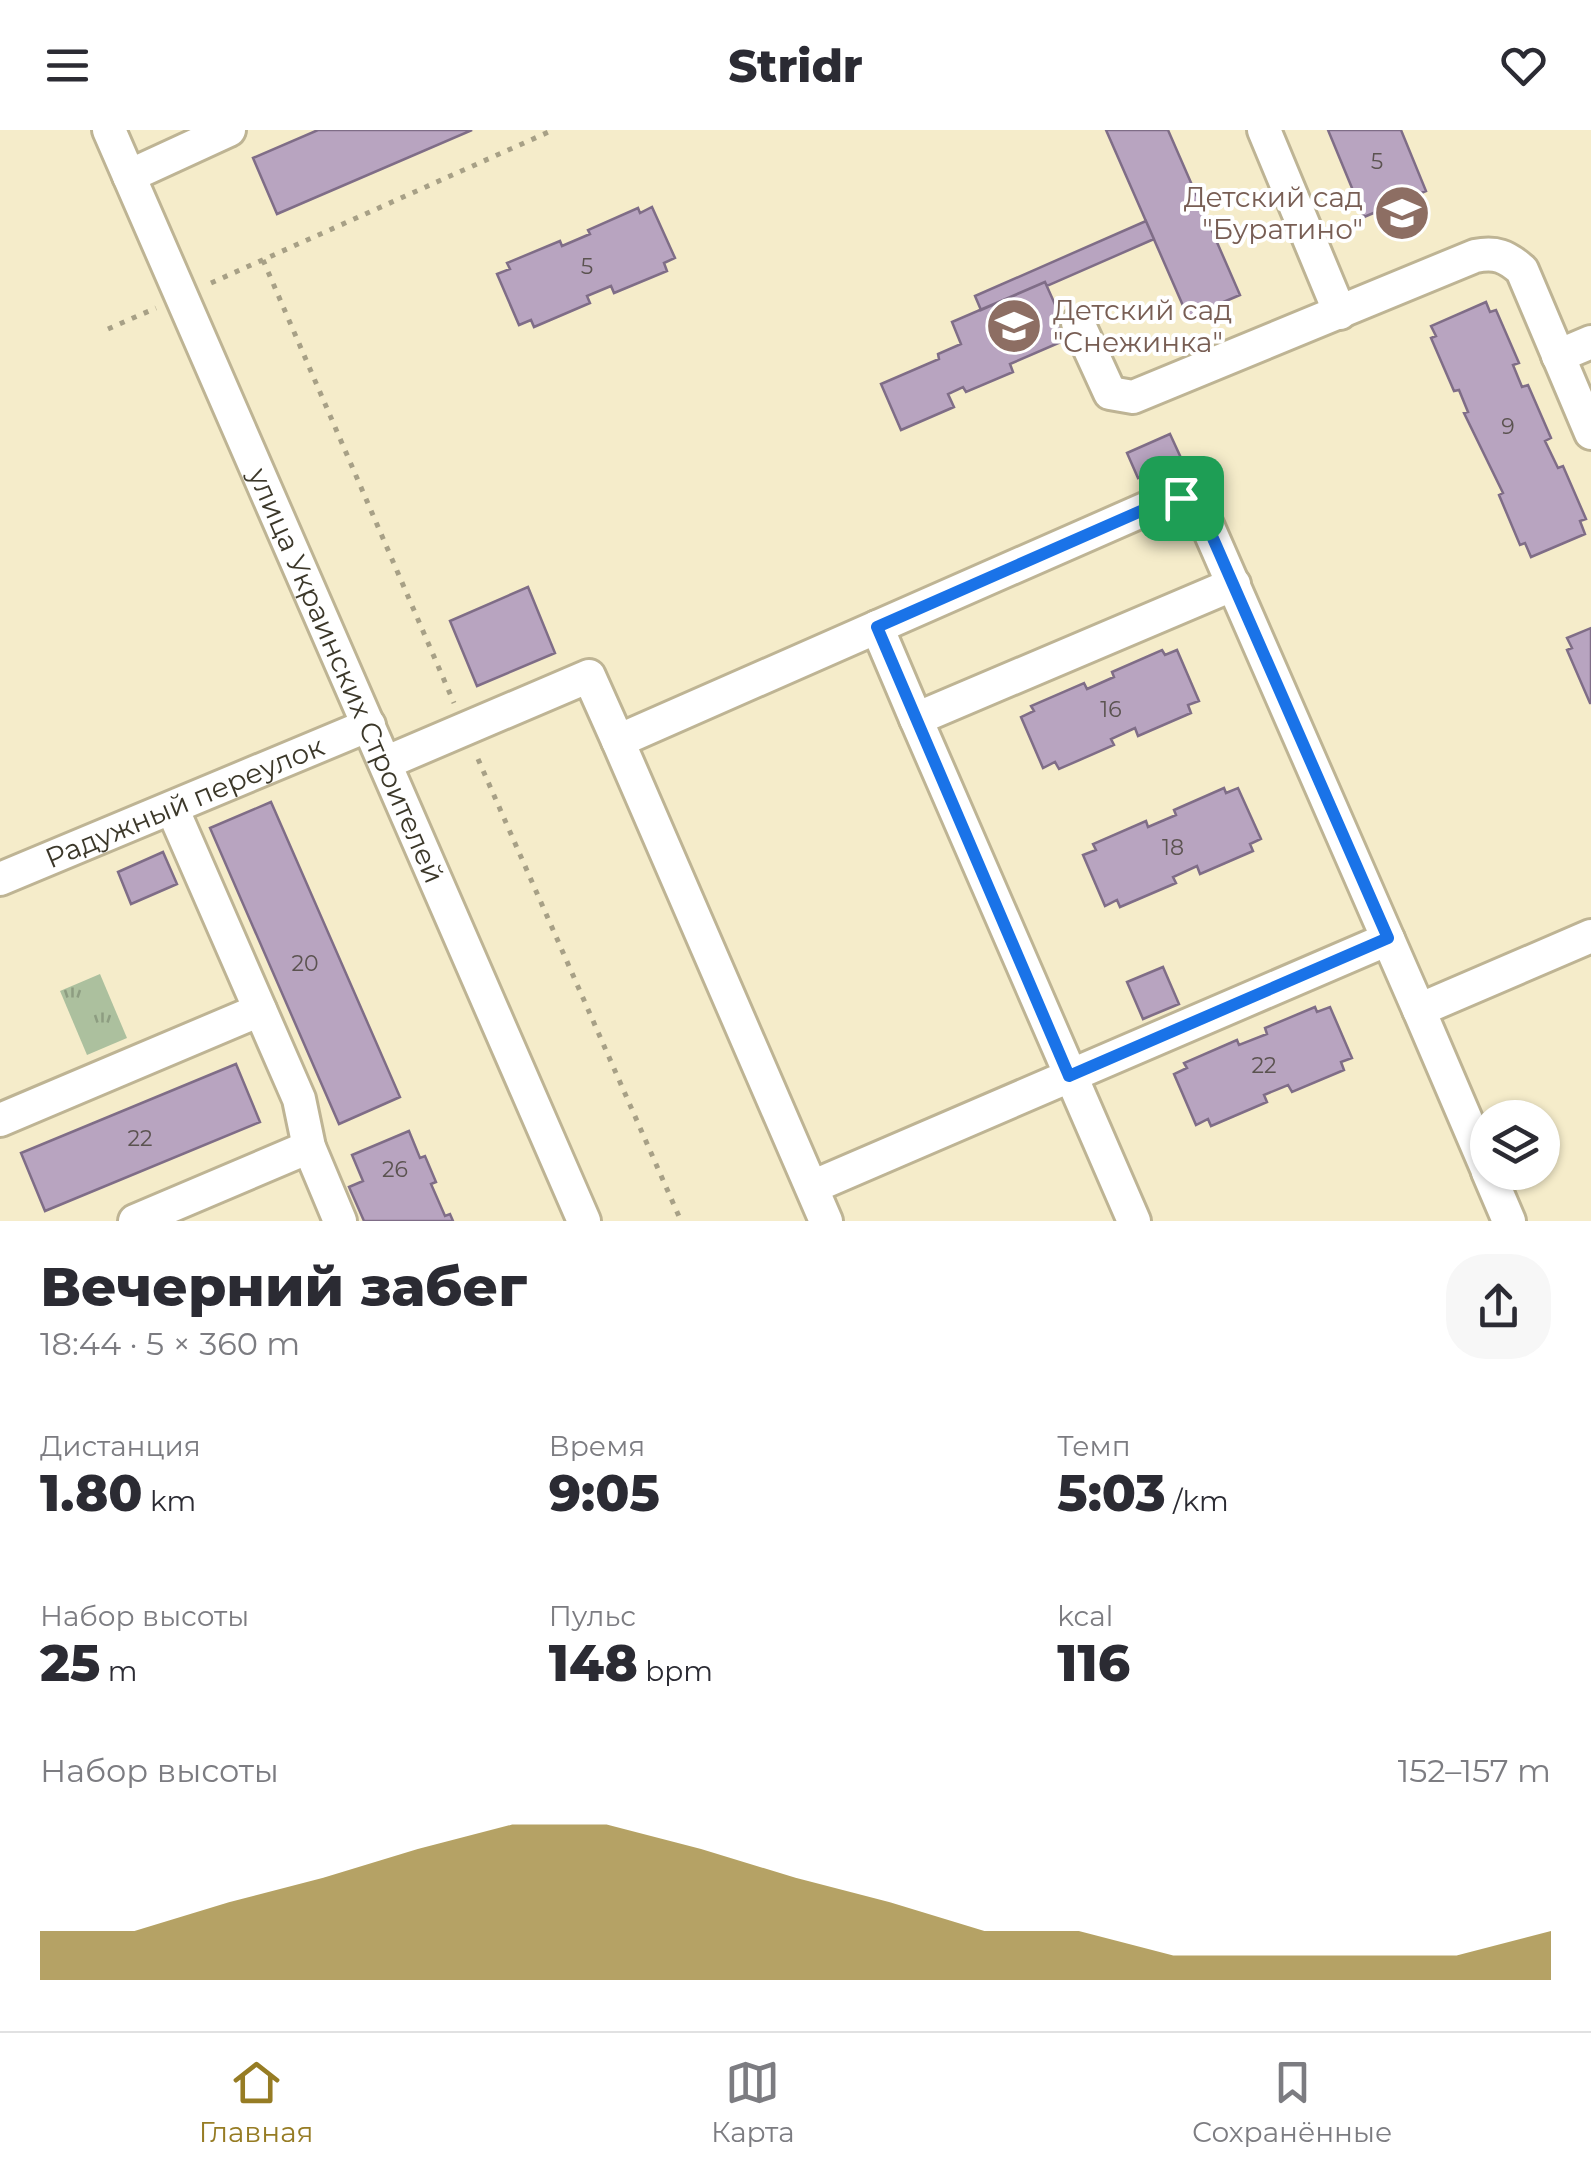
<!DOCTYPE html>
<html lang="ru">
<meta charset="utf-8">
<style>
body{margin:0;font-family:Montserrat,sans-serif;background:#f7f7f7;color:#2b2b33;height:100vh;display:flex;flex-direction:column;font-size:38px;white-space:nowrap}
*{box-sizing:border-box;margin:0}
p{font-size:32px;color:#7c7c81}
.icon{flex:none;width:55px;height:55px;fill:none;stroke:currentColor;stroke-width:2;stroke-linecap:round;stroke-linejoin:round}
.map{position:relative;height:1091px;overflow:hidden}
.panel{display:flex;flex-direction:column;background:#fff;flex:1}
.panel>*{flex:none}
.fabs{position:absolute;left:1470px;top:970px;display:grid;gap:20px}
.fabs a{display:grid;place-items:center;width:90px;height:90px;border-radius:50%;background:#fff;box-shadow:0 2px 8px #0004;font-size:50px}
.pin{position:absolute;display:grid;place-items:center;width:85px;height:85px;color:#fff;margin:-42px;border-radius:20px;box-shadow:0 5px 15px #0006}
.round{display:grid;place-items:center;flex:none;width:105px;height:105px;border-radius:40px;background:#f7f7f7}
.headline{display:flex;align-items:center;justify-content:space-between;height:170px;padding:0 40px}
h1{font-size:55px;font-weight:800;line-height:75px}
.figures{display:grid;grid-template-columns:repeat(3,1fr);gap:15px;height:170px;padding:10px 40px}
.figures div{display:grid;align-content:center}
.figures b{font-size:50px;font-weight:800}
.figures small{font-size:28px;font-weight:400}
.figures p{font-size:28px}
.chart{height:280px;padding:20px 40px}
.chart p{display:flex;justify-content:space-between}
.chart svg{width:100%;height:180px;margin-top:10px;fill:#967c24;opacity:.7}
header{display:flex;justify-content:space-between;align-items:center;height:130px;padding:0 40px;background:#fff;font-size:45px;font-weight:800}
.tab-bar{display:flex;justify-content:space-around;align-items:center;height:140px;border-top:2px solid #e1e1e2;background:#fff;font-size:28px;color:#7c7c81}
.tab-bar a{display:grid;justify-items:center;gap:5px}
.tab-bar .on{color:#967c24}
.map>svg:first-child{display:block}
.grass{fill:url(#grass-tufts)}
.building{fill:#b8a4c0;stroke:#7f6d87;stroke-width:2.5}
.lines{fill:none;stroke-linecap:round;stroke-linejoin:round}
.minor-casing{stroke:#beb494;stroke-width:38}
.path{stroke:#a7a086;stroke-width:5;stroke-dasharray:5 8;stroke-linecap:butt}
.minor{stroke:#fff;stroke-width:32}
.route-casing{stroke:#fff;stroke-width:20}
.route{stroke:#1a73e8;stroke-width:12}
.labels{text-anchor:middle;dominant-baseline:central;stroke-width:8;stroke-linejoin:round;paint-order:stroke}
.number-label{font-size:22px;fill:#5b5350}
.education-label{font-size:28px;fill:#785e54;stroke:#fff;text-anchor:end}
.street-label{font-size:28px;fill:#3c382a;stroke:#fff}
</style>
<header><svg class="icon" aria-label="menu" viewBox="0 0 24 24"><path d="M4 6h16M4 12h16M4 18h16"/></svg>Stridr<svg class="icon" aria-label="heart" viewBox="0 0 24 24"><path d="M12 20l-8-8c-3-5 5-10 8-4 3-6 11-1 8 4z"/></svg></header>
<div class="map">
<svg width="1591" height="1091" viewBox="0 0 1591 1091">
<defs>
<pattern id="grass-tufts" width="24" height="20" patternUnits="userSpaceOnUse" patternTransform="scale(2.5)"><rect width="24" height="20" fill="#acc09e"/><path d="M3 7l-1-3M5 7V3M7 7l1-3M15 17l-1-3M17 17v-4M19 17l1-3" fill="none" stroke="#8d9d81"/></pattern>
</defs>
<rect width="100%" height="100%" fill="#f5ecca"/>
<path class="grass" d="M100,844L127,908L87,925L60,861Z"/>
<path class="building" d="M318,0H472L277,84L253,28Z
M1106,0H1168L1240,165L1188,187Z
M1328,0H1401L1426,61L1364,87Z
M652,77L675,128L664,133L667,141L614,163L611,156L587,166L590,173L534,197L531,190L519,195L497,144L510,139L507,133L560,111L562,116L590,104L588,100L638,78L640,83Z
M1146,91L1154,109L1047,156L1045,152L981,180L975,166Z
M1045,152L1070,208L1010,234L1013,242L966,262L963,257L948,264L954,277L901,300L881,254L939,229L938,224L961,214L952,192Z
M1486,172L1490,182L1496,180L1519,233L1513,235L1522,257L1528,255L1551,308L1545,311L1558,338L1563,336L1586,389L1580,391L1585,404L1531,427L1525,413L1520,415L1499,365L1503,363L1464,283L1468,282L1459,260L1454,261L1431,208L1436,206L1431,196Z
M1170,304L1181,328L1138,348L1127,323Z
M528,457L555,523L477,556L450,491Z
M1591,498V573H1590L1567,520L1572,518L1567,508Z
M1162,520L1165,525L1177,520L1199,571L1188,575L1191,583L1138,606L1135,598L1111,609L1114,615L1059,639L1055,632L1043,638L1021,587L1034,581L1031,576L1084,553L1087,559L1114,547L1112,542Z
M1224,658L1226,663L1238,658L1261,709L1250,714L1253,721L1200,744L1197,736L1173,747L1176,753L1120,777L1117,770L1105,776L1083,725L1096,720L1093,714L1146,691L1148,697L1176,685L1174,680Z
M271,672L400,967L339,994L210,698Z
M163,722L177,754L131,774L118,742Z
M1163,837L1179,874L1143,889L1127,852Z
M1315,877L1317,882L1330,877L1352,928L1341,932L1344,940L1292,962L1288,955L1264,965L1267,972L1211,996L1208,989L1196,995L1174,944L1187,938L1184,933L1237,910L1239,915L1267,904L1265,898Z
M236,934L260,992L45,1081L21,1023Z
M409,1001L420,1028L425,1026L436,1052L431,1054L445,1086L450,1084L453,1091H364L349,1057L363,1051L352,1025Z"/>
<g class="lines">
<g class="minor-casing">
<g id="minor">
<path id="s1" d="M109,0L584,1091"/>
<path d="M1264,0L1340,183"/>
<path d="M129,46L229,0"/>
<path d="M1078,193L1110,263L1133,267L1475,126C1496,122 1506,126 1522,140L1591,303"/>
<path d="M1558,226L1591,212"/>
<path d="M877,497L916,589L1234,454"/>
<path d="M916,589L1134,1091"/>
<path d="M618,611L826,1091"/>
<path d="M385,633L589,546L618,611L1166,370C1182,368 1190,369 1201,381L1419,880L1591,806"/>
<path d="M172,678L299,969L309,1017L340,1091"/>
<path id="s2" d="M0,749L369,595"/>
<path d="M1419,880L1488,1041"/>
<path d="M0,990L260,880"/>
<path d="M1488,1042L1509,1091"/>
<path d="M812,1057L1388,809"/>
<path d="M135,1091L309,1017"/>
</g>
</g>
<path class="path" d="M263,130L454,573
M211,153L553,0
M108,199L156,178
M478,629L681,1091"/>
<use href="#minor" class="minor"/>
</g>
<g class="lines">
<g class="route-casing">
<path id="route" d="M1181,368L1193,372L1201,381L1388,808L1069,946L877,497L1166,370Z"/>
</g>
<use href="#route" class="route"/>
</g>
<defs>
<g id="school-disc" transform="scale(2.875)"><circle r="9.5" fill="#8d6e63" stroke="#fff"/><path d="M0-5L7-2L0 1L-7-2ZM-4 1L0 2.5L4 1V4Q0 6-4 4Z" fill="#fff"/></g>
</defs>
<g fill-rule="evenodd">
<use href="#school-disc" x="1402" y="83"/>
<use href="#school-disc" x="1014" y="196"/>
</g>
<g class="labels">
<g class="number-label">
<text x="1377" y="31">5</text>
<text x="587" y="136">5</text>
<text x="1508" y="296">9</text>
<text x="1111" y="579">16</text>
<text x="1173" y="717">18</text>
<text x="305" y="833">20</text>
<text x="1264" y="935">22</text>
<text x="140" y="1008">22</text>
<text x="395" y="1039">26</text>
</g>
<g class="education-label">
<text x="1363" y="67">Детский сад<tspan x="1363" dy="32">"Буратино"</tspan></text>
<text x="1053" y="180" text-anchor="start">Детский сад<tspan x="1053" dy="32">"Снежинка"</tspan></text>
</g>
<g class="street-label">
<text stroke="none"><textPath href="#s1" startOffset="595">улица Украинских Строителей</textPath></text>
<text stroke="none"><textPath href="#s2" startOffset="200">Радужный переулок</textPath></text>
</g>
</g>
</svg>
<div class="fabs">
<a><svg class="icon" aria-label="layers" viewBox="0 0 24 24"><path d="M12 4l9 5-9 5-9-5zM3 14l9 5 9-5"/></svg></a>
</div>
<div class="pin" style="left:1181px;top:368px;background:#1e9e55"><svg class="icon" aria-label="arrive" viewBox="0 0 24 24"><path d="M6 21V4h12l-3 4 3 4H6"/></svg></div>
</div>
<section class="panel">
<div class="headline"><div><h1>Вечерний забег</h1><p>18:44 · 5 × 360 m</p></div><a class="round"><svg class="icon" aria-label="share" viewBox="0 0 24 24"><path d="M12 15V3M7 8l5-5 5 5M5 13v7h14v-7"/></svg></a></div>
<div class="figures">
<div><p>Дистанция</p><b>1.80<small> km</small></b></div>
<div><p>Время</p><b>9:05</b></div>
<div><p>Темп</p><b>5:03<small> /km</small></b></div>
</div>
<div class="figures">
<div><p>Набор высоты</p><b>25<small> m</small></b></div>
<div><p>Пульс</p><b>148<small> bpm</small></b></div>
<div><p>kcal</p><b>116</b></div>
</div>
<div class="chart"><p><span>Набор высоты</span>152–157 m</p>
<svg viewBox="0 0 160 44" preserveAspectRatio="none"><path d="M0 44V32L10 32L20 25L30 19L40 12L50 6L60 6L70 12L80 19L90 25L100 32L110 32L120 38L130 38L140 38L150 38L160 32V44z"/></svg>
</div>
</section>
<nav class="tab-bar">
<a class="on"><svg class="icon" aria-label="home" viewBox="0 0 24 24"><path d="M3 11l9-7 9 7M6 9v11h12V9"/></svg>Главная</a>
<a><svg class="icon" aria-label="map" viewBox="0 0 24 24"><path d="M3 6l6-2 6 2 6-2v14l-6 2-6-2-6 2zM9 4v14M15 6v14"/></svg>Карта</a>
<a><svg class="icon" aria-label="saved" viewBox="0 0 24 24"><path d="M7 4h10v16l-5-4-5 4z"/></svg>Сохранённые</a>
</nav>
